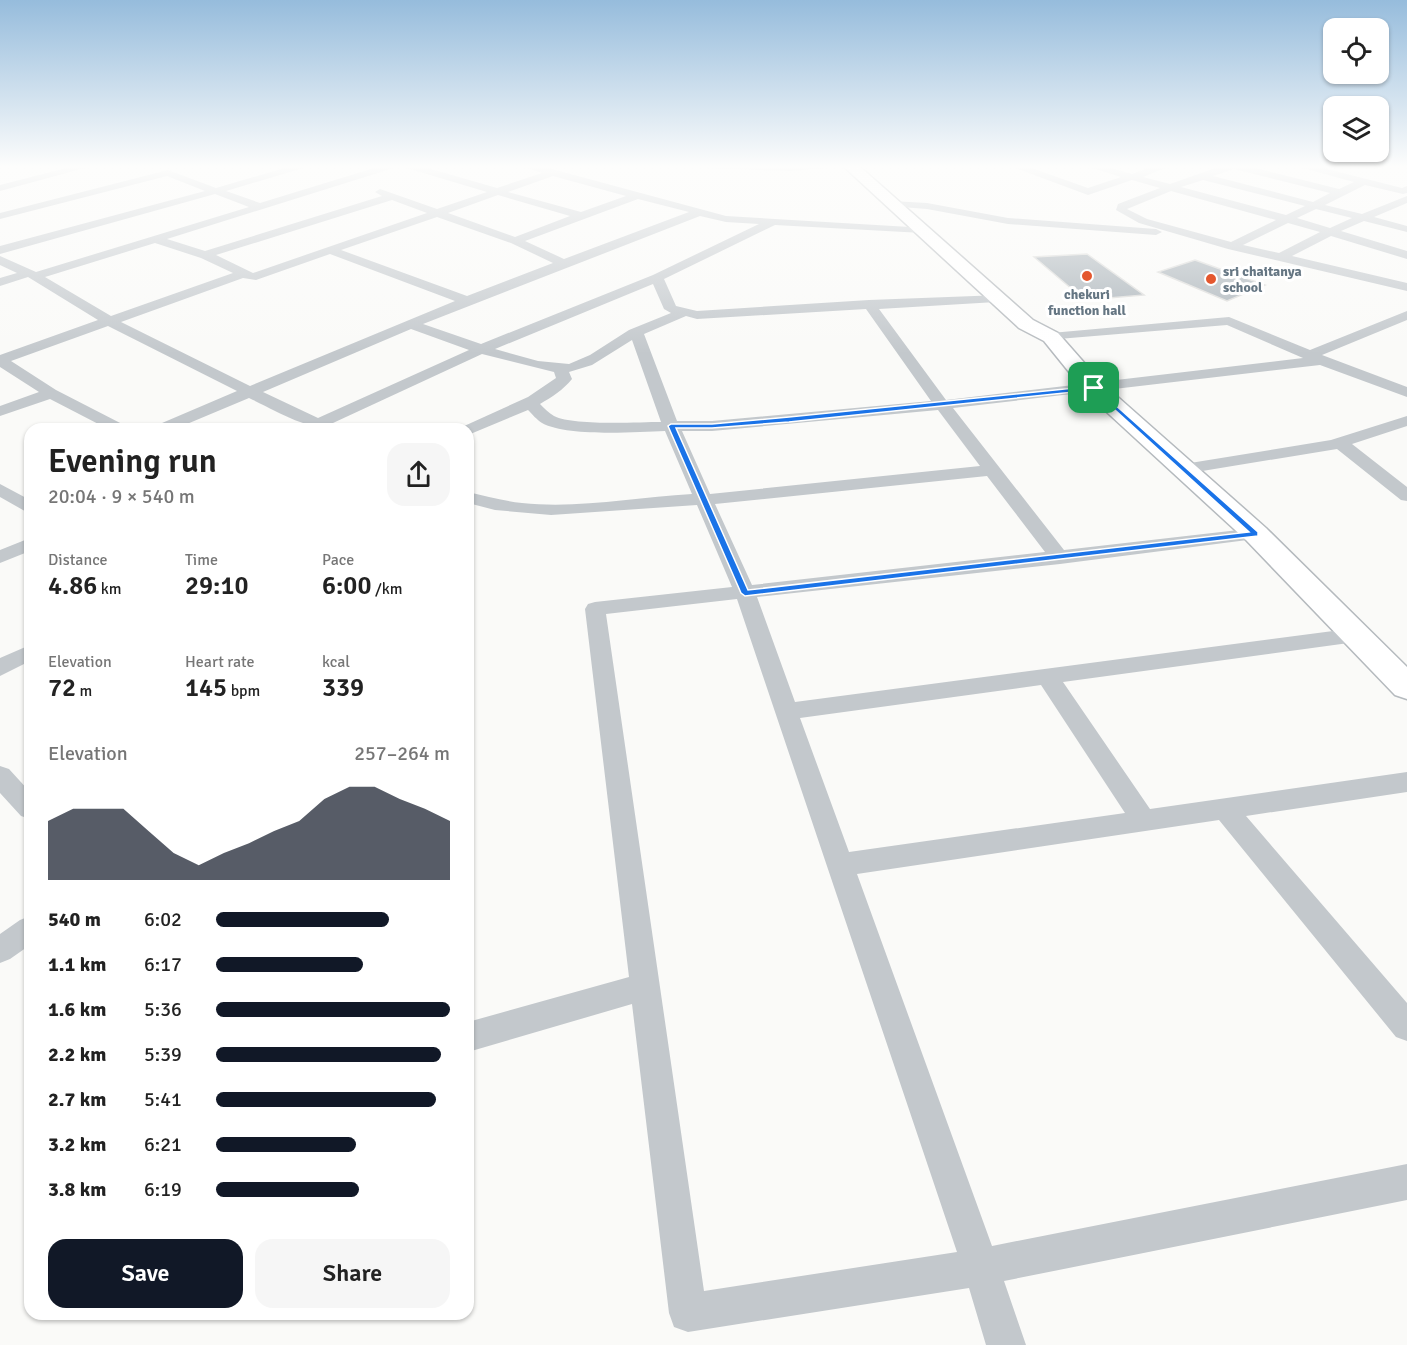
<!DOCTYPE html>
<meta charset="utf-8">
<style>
body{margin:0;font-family:Signika,sans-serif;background:#f6f6f6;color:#222;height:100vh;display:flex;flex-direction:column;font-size:22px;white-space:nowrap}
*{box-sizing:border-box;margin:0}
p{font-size:20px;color:#767676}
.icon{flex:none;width:33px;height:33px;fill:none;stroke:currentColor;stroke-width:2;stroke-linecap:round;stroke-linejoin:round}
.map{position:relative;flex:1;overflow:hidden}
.details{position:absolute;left:24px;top:423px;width:450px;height:897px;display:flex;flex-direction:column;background:#fff;border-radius:18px;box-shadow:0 2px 4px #0004}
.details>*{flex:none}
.tools{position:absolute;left:1323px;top:18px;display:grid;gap:12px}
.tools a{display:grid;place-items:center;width:66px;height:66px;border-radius:12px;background:#fff;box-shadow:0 2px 4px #0004;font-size:30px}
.pin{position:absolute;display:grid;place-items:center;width:51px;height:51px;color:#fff;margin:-26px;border-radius:12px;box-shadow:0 3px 9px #0006}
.round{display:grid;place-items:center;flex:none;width:63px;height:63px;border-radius:18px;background:#f6f6f6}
.overview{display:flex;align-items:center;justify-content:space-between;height:102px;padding:0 24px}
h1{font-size:33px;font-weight:600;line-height:45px}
.figures{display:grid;grid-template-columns:repeat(3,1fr);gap:9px;height:102px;padding:6px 24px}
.figures div{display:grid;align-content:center}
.figures b{font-size:26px;font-weight:600}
.figures small{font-size:16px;font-weight:400}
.figures p{font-size:16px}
.chart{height:168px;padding:12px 24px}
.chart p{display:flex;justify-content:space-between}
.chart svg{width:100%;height:108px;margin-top:6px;fill:#111827;opacity:.7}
.cta{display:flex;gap:12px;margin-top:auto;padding:12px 24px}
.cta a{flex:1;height:69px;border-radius:18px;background:#111827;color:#fff;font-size:24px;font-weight:600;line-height:69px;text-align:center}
.cta a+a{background:#f6f6f6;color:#222}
ul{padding:0 24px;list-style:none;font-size:20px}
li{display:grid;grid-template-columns:96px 72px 1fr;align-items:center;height:45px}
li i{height:15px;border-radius:8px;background:#111827}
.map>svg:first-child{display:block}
.building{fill:#aab3b9;stroke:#dcdcda;stroke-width:1.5}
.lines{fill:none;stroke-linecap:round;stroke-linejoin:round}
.primary-casing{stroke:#b5babe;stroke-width:3}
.street{fill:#c3c8cc;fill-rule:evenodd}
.primary{fill:#fff;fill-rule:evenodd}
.route{fill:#1a73e8;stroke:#fff;stroke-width:1.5;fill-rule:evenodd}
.poi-dot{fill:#e4572e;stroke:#fff;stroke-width:2}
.labels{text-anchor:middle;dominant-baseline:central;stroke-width:6;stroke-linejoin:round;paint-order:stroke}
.far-poi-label{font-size:14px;font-weight:bold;fill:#657683;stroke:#fff;text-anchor:start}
</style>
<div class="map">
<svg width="1407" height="1345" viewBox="0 0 1407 1345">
<rect width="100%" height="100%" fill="#fafaf8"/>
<path class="building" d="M1087,254L1144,295L1085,300L1034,257Z
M1195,260L1265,285L1227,301L1158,272Z"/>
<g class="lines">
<g class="primary-casing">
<path id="primary" d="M842,165H858L1033,320L1058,333L1102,383L1266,528L1407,667V699L1395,695L1246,540L1086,393L1044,341L1019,328Z"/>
</g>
<path class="street" d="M78,165H96L0,191V185Z
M295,165H313L226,191L260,203L384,165H417L497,188L542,173L519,165H537L726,216L927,228V232L923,233L775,225L664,279L676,306L697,311L869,300L1001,295L1003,298L1001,301L996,302L879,309L946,400L1303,358L1227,325L1046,340L1044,337L1046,334L1051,333L1229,317L1310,350L1407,311V320L1322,355L1407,387V397L1320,365L953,408L1064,550L1256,528L1263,530L1266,534L1263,538L1060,564L757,597L795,702L1356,628L1364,630L1367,635L1364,640L1356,642L1063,682L1150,809L1407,772V792L1246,816L1407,1003V1041L1396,1037L1219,820L857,874L992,1246L1407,1164V1200L1004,1281L1026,1345H986L969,1288L688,1332L674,1327L669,1313L632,1004L468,1052V1022L629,977L585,609L588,604L595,602L732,587L697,505L551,515L495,510L468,503V492C486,496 504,501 522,503C579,509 635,497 692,494L665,431C634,432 568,437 542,423C537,420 532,414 528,410L468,435V429H460L462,427L528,397L556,378L554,372L482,354L333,423L339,429C304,429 281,413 249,398L175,429H153L155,426L237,391L108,326L11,361L56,390L126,426L128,429H108L50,399L0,416V406L39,392L0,367V355L98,320L28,277L0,286V278L17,273L0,265V256L36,272L249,207L215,194L0,254V246L205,191L167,176L0,219V213L168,170L216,188ZM400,166L487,192L437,209L380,189L375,192L382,196L205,251L167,239ZM553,176L626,196L581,212L508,192ZM498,195L570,216L515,237L448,213ZM638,199L689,212L564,259L525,241ZM392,200L427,213L253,273L216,255ZM700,216L726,222L759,224L653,275L481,344L423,324ZM437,217L511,243L553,263L467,296L341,250ZM155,243L201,258L233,273L111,316L45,277ZM330,254L455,301L250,386L121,322L243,278L256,280ZM653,284L664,309L671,313L629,330L590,355L569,364L538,361L495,349ZM866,309L931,401L712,421H677L644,334L686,316L697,319ZM411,329L469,350L318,418L263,392ZM632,340L661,422C637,422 574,426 554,416C549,413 544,408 540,404C552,397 563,390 572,379L569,372L592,365ZM938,410L980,466L710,494L682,431H712ZM987,476L1045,552L752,585L715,504ZM737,599L957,1252L704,1291L606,614ZM1041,685L1125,813L849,852L800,718Z
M646,165H668L663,168Z
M699,165H829L824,168L790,171L704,168Z
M1007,165H1023L1088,188L1121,177L1083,165H1101L1132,174L1156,165H1172L1143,177L1170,184L1224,165H1243L1339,189L1354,182L1292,165H1311L1402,188L1407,186V193L1403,194L1365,185L1325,205L1362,214L1407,196V203L1374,217L1407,226V232L1364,221L1341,231L1407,251V259L1331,236L1292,256L1407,283V291L1228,249L1139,223L1116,210L1118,204L1160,188L1132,180L1088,195ZM1234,169L1330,193L1313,202L1213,176ZM1203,180L1305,206L1286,215L1181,187ZM1171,191L1276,220L1231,242L1147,219L1127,209ZM1316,209L1352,218L1330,228L1297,218ZM1288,223L1320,232L1279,253L1243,245Z
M892,201L927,203L1008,218L1156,229L1162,232L1156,235L1008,224L927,209L888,206V202Z
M1407,416V426L1352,444L1407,487V501L1401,500L1337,449L1184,474L1178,473L1175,469L1178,465L1184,464L1331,440Z
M0,484L30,500V514L0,497Z
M30,538V551L0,563V550Z
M30,645V661L0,676V658Z
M0,766L9,769L30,792V819L21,816L0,793Z
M30,916V945L10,959L0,963V934L20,920Z"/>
<use href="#primary" class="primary"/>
</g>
<linearGradient id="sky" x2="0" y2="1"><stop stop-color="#96bcdc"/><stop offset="0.47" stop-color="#fdfdfc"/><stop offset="1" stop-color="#fdfdfc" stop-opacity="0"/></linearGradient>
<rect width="1407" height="354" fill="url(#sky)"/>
<path class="route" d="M1094,386L1258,532V536L745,596L741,593L668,426L671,424H712L789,417ZM1093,390L1249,532L748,590L676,428H712L789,422Z"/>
<g class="poi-dot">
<circle cx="1087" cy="276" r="6"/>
<circle cx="1211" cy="279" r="6"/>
</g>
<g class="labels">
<g class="far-poi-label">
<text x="1223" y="271">sri chaitanya<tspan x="1223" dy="16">school</tspan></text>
<text x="1087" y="294" text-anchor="middle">chekuri<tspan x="1087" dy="16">function hall</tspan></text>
</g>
</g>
</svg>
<div class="tools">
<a><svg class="icon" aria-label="locate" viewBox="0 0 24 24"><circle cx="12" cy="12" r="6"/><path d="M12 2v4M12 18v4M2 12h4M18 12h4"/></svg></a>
<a><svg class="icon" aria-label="layers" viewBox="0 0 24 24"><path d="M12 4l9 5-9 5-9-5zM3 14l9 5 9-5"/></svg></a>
</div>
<div class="pin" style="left:1094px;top:388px;background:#1e9e55"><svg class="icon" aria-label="arrive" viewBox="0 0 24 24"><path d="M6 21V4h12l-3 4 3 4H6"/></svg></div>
<section class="details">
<div class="overview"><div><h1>Evening run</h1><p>20:04 · 9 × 540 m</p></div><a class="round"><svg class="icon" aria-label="share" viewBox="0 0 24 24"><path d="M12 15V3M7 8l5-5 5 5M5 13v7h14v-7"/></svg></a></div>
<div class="figures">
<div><p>Distance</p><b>4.86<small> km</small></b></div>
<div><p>Time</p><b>29:10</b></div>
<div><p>Pace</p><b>6:00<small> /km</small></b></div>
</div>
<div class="figures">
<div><p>Elevation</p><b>72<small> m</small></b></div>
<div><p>Heart rate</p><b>145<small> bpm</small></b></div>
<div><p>kcal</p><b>339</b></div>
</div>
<div class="chart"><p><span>Elevation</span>257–264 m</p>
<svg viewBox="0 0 160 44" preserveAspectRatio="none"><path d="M0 44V20L10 15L20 15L30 15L40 24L50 33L60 38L70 33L80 29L90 24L100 20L110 11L120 6L130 6L140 11L150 15L160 20V44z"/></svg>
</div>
<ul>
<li><b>540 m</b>6:02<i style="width:74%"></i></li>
<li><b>1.1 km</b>6:17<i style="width:63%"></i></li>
<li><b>1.6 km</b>5:36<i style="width:100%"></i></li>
<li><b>2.2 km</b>5:39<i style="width:96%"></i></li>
<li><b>2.7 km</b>5:41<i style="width:94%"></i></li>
<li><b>3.2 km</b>6:21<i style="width:60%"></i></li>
<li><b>3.8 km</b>6:19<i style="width:61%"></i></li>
</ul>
<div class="cta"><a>Save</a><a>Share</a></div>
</section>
</div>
